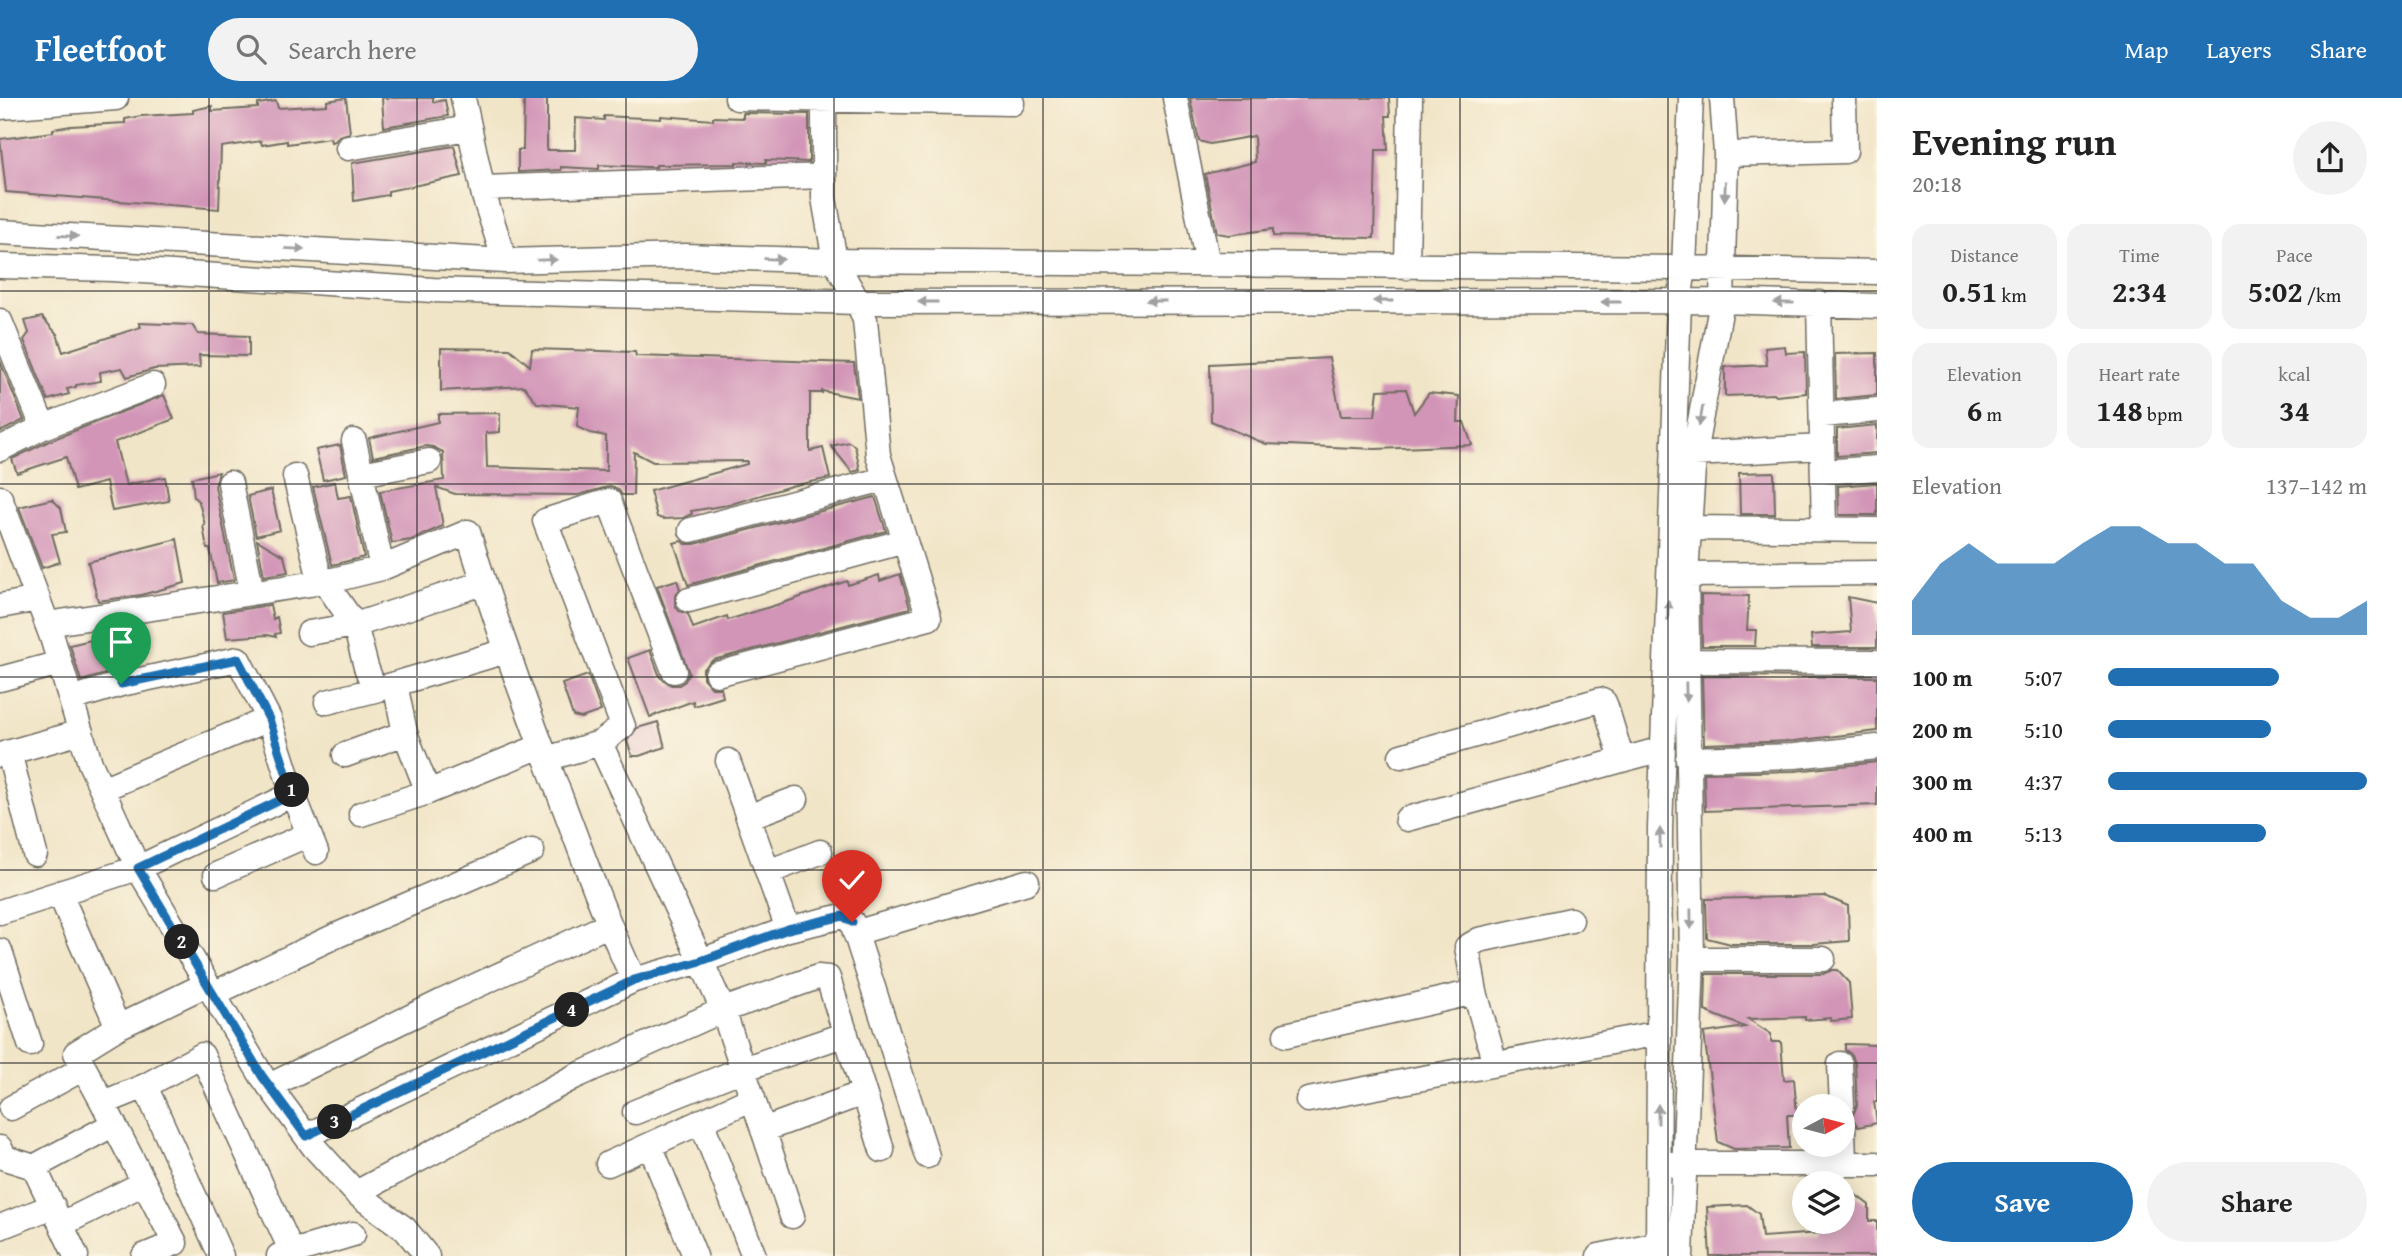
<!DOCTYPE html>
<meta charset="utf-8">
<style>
body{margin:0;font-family:"Gentium Book Plus",serif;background:#f2f2f2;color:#222;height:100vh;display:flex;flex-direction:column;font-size:26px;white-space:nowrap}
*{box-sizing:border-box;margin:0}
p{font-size:23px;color:#767676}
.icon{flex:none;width:38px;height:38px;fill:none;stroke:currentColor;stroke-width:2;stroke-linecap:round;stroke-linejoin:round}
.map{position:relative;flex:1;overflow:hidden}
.sheet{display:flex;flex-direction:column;background:#fff;width:525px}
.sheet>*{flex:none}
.needle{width:46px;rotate:83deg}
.controls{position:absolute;left:1792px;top:996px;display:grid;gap:14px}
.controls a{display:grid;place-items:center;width:63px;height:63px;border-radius:50%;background:#fff;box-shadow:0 4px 18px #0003;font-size:35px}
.pin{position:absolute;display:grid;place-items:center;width:60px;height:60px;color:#fff;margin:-72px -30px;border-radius:50% 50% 50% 0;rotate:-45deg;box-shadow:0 0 7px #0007}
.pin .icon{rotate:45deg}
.km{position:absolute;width:35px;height:35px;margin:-18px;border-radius:50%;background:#222;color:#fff;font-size:19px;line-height:35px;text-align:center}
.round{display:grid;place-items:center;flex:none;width:74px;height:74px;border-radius:37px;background:#f2f2f2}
.summary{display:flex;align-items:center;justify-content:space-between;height:119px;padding:0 35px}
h1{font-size:38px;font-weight:800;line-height:52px}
.stats{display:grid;grid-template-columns:repeat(3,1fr);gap:10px;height:119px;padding:7px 35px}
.stats div{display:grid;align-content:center;border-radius:18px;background:#f2f2f2;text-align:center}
.stats b{font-size:30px;font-weight:800}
.stats small{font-size:19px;font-weight:400}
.stats p{font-size:19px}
.chart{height:196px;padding:14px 35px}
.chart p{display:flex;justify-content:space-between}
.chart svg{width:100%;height:126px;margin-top:7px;fill:#1f6fb2;opacity:.7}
.action{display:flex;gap:14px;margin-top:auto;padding:14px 35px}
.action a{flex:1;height:80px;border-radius:42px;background:#1f6fb2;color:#fff;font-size:28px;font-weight:800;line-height:80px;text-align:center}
.action a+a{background:#f2f2f2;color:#222}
ul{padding:0 35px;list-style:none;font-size:23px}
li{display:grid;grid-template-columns:112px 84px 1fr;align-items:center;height:52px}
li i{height:18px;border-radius:9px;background:#1f6fb2}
header{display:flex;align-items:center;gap:42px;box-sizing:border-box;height:98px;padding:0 35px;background:#1f6fb2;color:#fff}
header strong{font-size:33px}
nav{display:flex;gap:38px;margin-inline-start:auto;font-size:24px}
.search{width:490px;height:63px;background:#f2f2f2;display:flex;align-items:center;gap:18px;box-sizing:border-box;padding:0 24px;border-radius:38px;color:#767676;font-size:26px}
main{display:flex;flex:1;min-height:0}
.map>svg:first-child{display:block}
.building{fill:#d294b7}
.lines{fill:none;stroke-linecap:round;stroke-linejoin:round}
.minor-casing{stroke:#706c62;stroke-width:27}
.minor{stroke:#fff;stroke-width:24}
.oneway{fill:#a0a0a0}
.route-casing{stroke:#fff;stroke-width:14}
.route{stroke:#1f6fb2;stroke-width:9}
.grid{fill:none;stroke:#2b2b2b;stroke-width:2;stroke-opacity:0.55}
</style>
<header>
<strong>Fleetfoot</strong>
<div class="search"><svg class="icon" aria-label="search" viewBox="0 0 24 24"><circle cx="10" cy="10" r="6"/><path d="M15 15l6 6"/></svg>Search here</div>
<nav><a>Map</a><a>Layers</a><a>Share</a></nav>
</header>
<main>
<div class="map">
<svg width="1877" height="1158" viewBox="0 0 1877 1158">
<rect width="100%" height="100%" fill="#fcf5e5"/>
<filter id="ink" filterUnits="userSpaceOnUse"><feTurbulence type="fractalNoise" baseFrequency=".0143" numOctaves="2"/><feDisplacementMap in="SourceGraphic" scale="14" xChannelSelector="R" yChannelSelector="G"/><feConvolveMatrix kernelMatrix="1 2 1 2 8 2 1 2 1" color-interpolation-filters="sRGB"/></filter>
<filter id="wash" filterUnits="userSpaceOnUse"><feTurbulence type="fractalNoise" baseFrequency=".00686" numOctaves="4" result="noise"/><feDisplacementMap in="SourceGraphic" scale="28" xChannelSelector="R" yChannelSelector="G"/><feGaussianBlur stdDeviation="1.57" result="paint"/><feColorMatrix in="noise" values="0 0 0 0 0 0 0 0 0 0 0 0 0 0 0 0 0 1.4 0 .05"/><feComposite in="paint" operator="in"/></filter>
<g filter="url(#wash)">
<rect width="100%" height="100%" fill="#f1e5c7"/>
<g id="blocks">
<path class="building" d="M346,0L350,35L339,38L335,43L331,44L330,40L287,46V43L262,47L261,43L221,49L219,111L6,94L0,41L53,34V31L71,28L125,25V21L141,18L193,15V12L212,8V13L258,10V6L276,3L278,10L327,7V3Z
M382,0H433V4L445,2L448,18L384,29Z
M524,0H547V52H575L576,20L604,22V18L661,21V18L713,22V19L743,20V15L809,16V64L766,62V65L736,64V66L656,67V69H647L599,67V71L561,69V72L518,74V52H523Z
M1190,0H1389L1390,18H1386L1388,52H1376L1374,140L1273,138V131L1229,137L1217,135L1205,76L1255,64L1254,38L1210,46L1199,43Z
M454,48L462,78L388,93V97L354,103L352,65Z
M42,219L57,236L63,254L141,229L139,225L192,227L198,236L249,238V258L199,257L200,269L154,271L127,279L122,270L100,274L101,283L76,287V289L67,291L69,296L48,302L24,242L29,235L25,223Z
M1785,248L1786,255L1805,254L1806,295L1776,298L1774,296L1725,298V269L1767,267L1765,250Z
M441,250L510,251L530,268L532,251L635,254L636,258L854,265L858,300L822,293V295H810V353L823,350L830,380L791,388L728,407L691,413L692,416L683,420L663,421L657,419L650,393L747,366V363L653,364L634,354L633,397H622L618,391L611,388L578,397L455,396L436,389L443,428L411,442L392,445L380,393L444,382L443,354L433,349L426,348L373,359L369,340L438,324V316L500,315V334L486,335L487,369L606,373V338L590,335L577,329L579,309L537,305L524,288L441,293Z
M1877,255V297L1836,301L1835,256Z
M1329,260L1341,318H1375L1378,292L1406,291L1414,315L1429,295L1459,298L1458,324H1464L1472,347L1376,351L1266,346L1211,323L1210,266Z
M0,263L24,322L0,334Z
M164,297L174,321L115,344L126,387L165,379L169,403L112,413L106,384L75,392L66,359L17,375L12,361L49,343Z
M1877,327V355L1837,358V331Z
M849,344L855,348L860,372L852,374L831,348Z
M340,347L346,377L323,382L316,352Z
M219,374L215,388L234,482L217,485L210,451H207L203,427H205L199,404L194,399L192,380Z
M1774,374L1775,416H1740L1739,375Z
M335,384L338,400L351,398L364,459L332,467L313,389Z
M1877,385V417H1839L1838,388Z
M271,392L280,432L256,438L248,398Z
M875,399L886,433L688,487L674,445L681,443L686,446H695Z
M52,401L61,410L66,434L52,436L60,464L42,470L19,409Z
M177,441L185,485L141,497L98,503L88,464Z
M257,442L284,458L288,474L264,478Z
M900,476L910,510L713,562L703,571V580L712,590H721L723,599L694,608L693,603L650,619L628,560L650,552L660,579L671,587H679L685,583L689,575L657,488L677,482L680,491L675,498V507L679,513L688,516L693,530L727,518L728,522L789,503L847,483L848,487L879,477L880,483Z
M1701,497L1749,498L1747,532H1756L1755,548H1702Z
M1848,499L1877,505V549H1812L1811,537L1851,534Z
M270,507L273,521L277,519L280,535L275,536L276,539L268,537L227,540L223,514Z
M107,538L114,542L122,571L81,583L70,547Z
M588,577L601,613L581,620L573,618L562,586Z
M1702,578L1877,579V633L1794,643L1704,646Z
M658,624L665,649L639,658H632L627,643L637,630Z
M1877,664V707L1705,713L1704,675L1795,673Z
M1825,798L1848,808L1849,843L1813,846H1731L1707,840L1706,801Z
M1832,872H1837L1849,885L1852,921L1831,923V920L1805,922V919L1748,921L1771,936V944H1781L1784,982L1794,981L1797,1017H1787L1789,1050L1734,1051L1718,1044L1704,935L1745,929L1705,913L1706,876H1823Z
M1845,946L1877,947V1004H1874L1877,1025L1858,1029L1852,1019L1857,1007L1855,965L1852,957L1845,952Z
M1856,1097L1869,1107V1123H1877V1158H1710L1707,1109L1747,1107L1759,1116L1762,1139L1819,1135V1124H1843V1098Z"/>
</g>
</g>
<g filter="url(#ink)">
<use href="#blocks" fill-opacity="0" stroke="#706c62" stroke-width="2"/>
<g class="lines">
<g class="minor-casing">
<path id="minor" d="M463,0L484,98L505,163
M737,0L1012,5
M1175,0L1208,166
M0,9L116,0
M348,50L469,30
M1726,56L1845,53L1844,0
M482,90L824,78
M0,134L505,163L685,158L835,163L1684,170L1877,174
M0,168L112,171L433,192L858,204L1722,203L1877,208
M1407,169L1410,0
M1819,205L1824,430
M0,223L43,329
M1823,317L1877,312
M354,343L382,470
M0,351L43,329L153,287
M1694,356L1822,349
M1823,374L1877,370
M361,376L429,363
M295,378L320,482
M230,385L252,494
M0,400L52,539L90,665L138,770L262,978L314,1049L356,1095L405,1131L427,1158
M1689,430L1877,432
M691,432L884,381
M1686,477L1877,475
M325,484L355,527L366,569L375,592L506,553
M689,502L905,443
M0,508L38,501
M47,526L310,486L320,482L325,484L382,470L468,434C495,522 526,609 559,695C583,758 605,821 634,882
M309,535L355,527L483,485
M1686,563L1877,564
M717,576L929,520L878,357L865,222L858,204L835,163L824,100V0
M0,581L60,565
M395,586L405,635L428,694L541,648
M71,601L121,586L238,561L269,621
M327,604L375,592
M600,645L701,863L788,831L843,818L852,824L927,1058
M9,654L35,756
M0,657L81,634
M345,657L405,635
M1401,658L1600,602L1604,604L1606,609L1622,662
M546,661L600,645L623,628L545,423L609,403L674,573
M1688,661L1795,658L1877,649
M728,663L788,831
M102,691L269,621L293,696L316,754
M361,716L428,694
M748,719L796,701
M1407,721L1662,651
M768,774L820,754
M216,777L309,736
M60,796L118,929L76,955L103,1005L145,988L202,957L292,1154
M0,814L138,770L293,696
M855,835L1027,784
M0,853L30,946
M1692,861H1823
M213,896L333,839L532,753
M118,929L207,886
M1286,937L1475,894
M1495,966L1475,894L1467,849L1479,842L1571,822
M1840,966L1842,1008
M145,988L221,1158
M269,988L443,903L608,827
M1308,1002L1659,935
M103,1005L175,1145L144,1158
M11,1010L84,970
M635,1014L743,971L846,936
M701,1023L754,1158
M1843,1030L1844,1066
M763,1032L863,995
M306,1038L634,882L701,863L723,912L792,1118
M650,1047L695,1158
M0,1050L5,1060L34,1069L76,1158
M608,1066L753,1000
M1666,1066H1877
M34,1069L114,1026
M356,1095L574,979L723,912L818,879L828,880L882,1052
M62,1126L144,1085
M0,1129L53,1108
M279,1158L353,1136
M1599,1158L1658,1146
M1658,1158L1660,730L1679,204L1684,170L1691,0
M1681,1158L1692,861L1686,477L1694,356L1722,203L1726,56L1722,0"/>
</g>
<use href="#minor" class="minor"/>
</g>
<defs><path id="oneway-solid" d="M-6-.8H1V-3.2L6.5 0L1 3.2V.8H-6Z" transform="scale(1.75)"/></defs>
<g class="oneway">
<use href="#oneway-solid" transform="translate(1725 93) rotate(92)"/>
<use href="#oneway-solid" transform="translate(68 138) rotate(3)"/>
<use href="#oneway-solid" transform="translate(295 151) rotate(3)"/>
<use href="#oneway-solid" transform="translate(774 161) rotate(2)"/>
<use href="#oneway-solid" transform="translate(547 162) rotate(-1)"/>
<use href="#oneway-solid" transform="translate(1156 203) rotate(180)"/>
<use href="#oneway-solid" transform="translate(1383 203) rotate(-180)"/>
<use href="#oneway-solid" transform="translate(928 204) rotate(180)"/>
<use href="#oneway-solid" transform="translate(1611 204) rotate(-180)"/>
<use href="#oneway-solid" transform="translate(1784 205) rotate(-179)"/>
<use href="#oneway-solid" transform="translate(1701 318) rotate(100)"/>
<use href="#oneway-solid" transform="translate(1668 512) rotate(-88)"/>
<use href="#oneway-solid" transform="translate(1686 594) rotate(89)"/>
<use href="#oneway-solid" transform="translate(1660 740) rotate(-90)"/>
<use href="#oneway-solid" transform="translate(1691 821) rotate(89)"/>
<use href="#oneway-solid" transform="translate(1658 1016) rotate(-90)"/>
</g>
</g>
<g class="lines" filter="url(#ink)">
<g class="route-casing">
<path id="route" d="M121,586L238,561L269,621L293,696L138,770L262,978L306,1038L634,882L701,863L788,831L843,818L852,824"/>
</g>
<use href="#route" class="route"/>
</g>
<path class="grid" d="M209,0V1158M417,0V1158M626,0V1158M834,0V1158M1043,0V1158M1251,0V1158M1460,0V1158M1668,0V1158M0,193H1877M0,386H1877M0,579H1877M0,772H1877M0,965H1877"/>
</svg>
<div class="controls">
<a><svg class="needle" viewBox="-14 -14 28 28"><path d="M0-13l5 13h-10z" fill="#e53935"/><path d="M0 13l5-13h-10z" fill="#767676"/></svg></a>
<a><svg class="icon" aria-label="layers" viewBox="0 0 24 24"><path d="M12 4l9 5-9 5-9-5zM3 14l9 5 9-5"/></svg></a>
</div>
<div class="pin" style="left:121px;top:586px;background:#1e9e55"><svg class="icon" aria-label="arrive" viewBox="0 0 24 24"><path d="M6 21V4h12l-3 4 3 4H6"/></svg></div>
<div class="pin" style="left:852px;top:824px;background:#d93025"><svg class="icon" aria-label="check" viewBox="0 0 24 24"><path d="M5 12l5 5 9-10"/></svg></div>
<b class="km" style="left:292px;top:692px">1</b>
<b class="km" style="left:182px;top:844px">2</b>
<b class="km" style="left:335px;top:1024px">3</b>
<b class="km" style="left:572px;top:912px">4</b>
</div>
<section class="sheet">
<div class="summary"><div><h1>Evening run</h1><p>20:18</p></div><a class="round"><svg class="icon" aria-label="share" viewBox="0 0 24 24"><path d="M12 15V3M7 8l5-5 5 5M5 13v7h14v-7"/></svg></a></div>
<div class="stats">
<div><p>Distance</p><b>0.51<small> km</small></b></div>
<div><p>Time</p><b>2:34</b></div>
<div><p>Pace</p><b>5:02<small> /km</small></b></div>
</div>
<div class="stats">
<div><p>Elevation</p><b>6<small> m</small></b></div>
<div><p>Heart rate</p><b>148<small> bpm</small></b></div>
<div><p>kcal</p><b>34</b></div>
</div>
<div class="chart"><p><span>Elevation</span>137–142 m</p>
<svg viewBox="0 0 160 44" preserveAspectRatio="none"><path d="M0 44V32L10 19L20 12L30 19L40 19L50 19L60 12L70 6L80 6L90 12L100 12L110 19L120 19L130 32L140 38L150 38L160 32V44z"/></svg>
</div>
<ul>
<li><b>100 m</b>5:07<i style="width:66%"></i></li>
<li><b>200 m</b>5:10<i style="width:63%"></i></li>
<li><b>300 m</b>4:37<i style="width:100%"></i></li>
<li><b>400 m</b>5:13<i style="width:61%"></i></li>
</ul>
<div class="action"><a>Save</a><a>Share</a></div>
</section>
</main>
